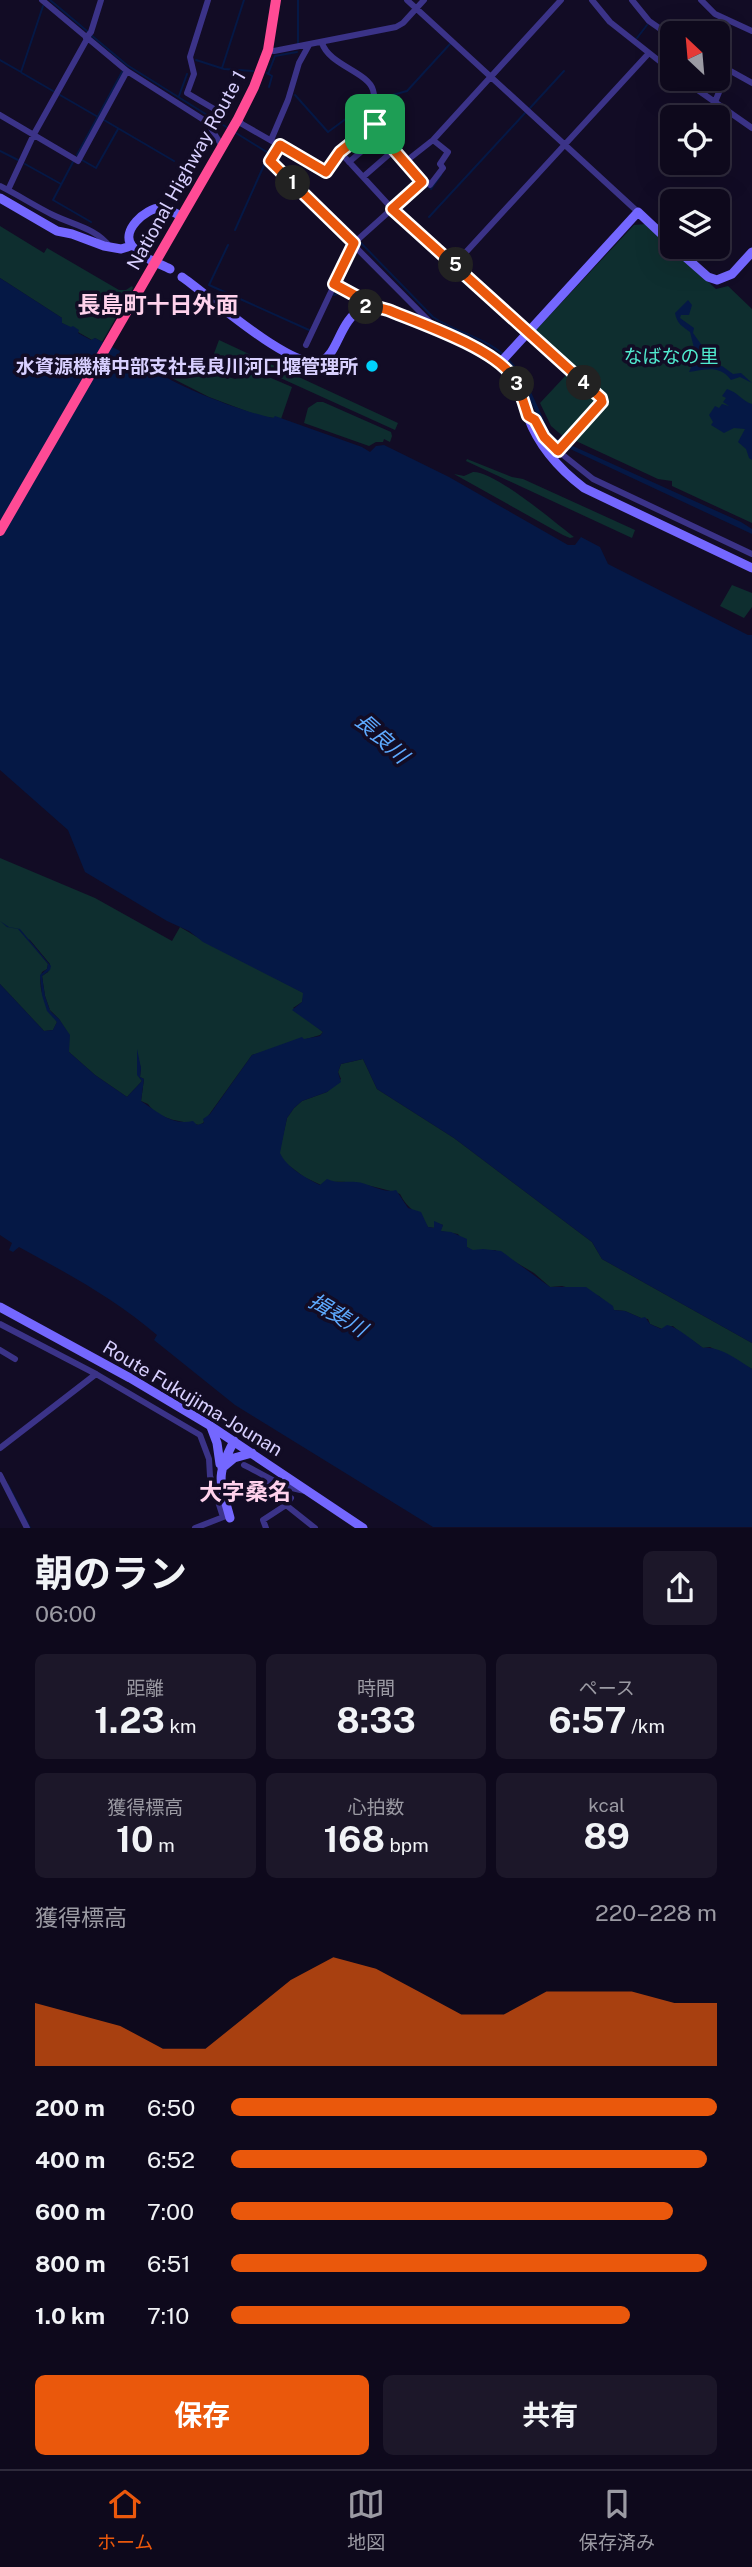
<!DOCTYPE html>
<html lang="ja">
<meta charset="utf-8">
<style>
body{margin:0;font-family:"Public Sans","Noto Sans JP",sans-serif;background:#1c1729;color:#f1f3f6;height:100vh;display:flex;flex-direction:column;font-size:26px;white-space:nowrap}
*{box-sizing:border-box;margin:0}
p{font-size:23px;color:#9b9aa3}
.icon{flex:none;width:38px;height:38px;fill:none;stroke:currentColor;stroke-width:2;stroke-linecap:round;stroke-linejoin:round}
.map{position:relative;height:1528px;overflow:hidden}
.sheet{display:flex;flex-direction:column;background:#0e091c;flex:1}
.sheet>*{flex:none}
.needle{width:46px;rotate:334deg}
.buttons{position:absolute;left:660px;top:21px;display:grid;gap:14px}
.buttons a{display:grid;place-items:center;width:70px;height:70px;border-radius:10px;background:#0e091c;box-shadow:0 7px 28px #0002,0 0 0 2px #2e2a3b;font-size:35px}
.pin{position:absolute;display:grid;place-items:center;width:60px;height:60px;color:#fff;margin:-30px;border-radius:14px;box-shadow:0 4px 10px #0006}
.km{position:absolute;width:35px;height:35px;margin:-18px;border-radius:50%;background:#222;color:#fff;font-size:19px;line-height:35px;text-align:center}
.round{display:grid;place-items:center;flex:none;width:74px;height:74px;border-radius:10px;background:#1c1729}
.overview{display:flex;align-items:center;justify-content:space-between;height:119px;padding:0 35px}
h1{font-size:38px;font-weight:700;line-height:52px}
.stats{display:grid;grid-template-columns:repeat(3,1fr);gap:10px;height:119px;padding:7px 35px}
.stats div{display:grid;align-content:center;border-radius:10px;background:#1c1729;text-align:center}
.stats b{font-size:35px;font-weight:700}
.stats small{font-size:19px;font-weight:400}
.stats p{font-size:19px}
.chart{height:196px;padding:14px 35px}
.chart p{display:flex;justify-content:space-between}
.chart svg{width:100%;height:126px;margin-top:7px;fill:#ea580c;opacity:.7}
.primary-button{display:flex;gap:14px;margin-top:auto;padding:14px 35px}
.primary-button a{flex:1;height:80px;border-radius:10px;background:#ea580c;color:#fff;font-size:28px;font-weight:700;line-height:80px;text-align:center}
.primary-button a+a{background:#1c1729;color:#f1f3f6}
ul{padding:0 35px;list-style:none;font-size:23px}
li{display:grid;grid-template-columns:112px 84px 1fr;align-items:center;height:52px}
li i{height:18px;border-radius:9px;background:#ea580c}
.tabs{display:flex;justify-content:space-around;align-items:center;height:98px;border-top:2px solid #2e2a3b;background:#0e091c;font-size:19px;color:#9b9aa3}
.tabs a{display:grid;justify-items:center;gap:4px}
.tabs .active{color:#ea580c}
.map>svg:first-child{display:block}
.green{fill:#0e2e2f}
.water{fill:#051845}
.lines{fill:none;stroke-linecap:round;stroke-linejoin:round}
.stream{stroke:#051845;stroke-width:2}
.street{stroke:#3b3388;stroke-width:6}
.secondary{stroke:#7467ff;stroke-width:9}
.highway{stroke:#ff4b95;stroke-width:10}
.route-casing{stroke:#fff;stroke-width:14}
.route{stroke:#ea580c;stroke-width:9}
.poi-dot{fill:#00d1fb;stroke:#120c25;stroke-width:2.5}
.labels{text-anchor:middle;dominant-baseline:central;stroke-width:7;stroke-linejoin:round;paint-order:stroke}
.street-label{font-size:19px;fill:#d8d0ff;stroke:#120c25}
.park-label{font-size:19px;fill:#50eace;stroke:#120c25}
.poi-label{font-size:19px;font-weight:bold;fill:#d8d0ff;stroke:#120c25;text-anchor:end}
.water-label{font-size:21px;font-style:italic;fill:#5eaaff;stroke:#120c25}
.quarter-label{font-size:23px;font-weight:bold;fill:#ffd2ec;stroke:#120c25}
</style>
<div class="map">
<svg width="752" height="1528" viewBox="0 0 752 1528">
<rect width="100%" height="100%" fill="#120c25"/>
<path class="green" d="M646,224L716,289L728,286L752,309V523L672,486V481L658,479L576,441L575,437L607,402L539,339L536,330L634,225Z
M0,226L44,253L47,248L119,290H126L132,286L133,288L102,342L95,338L92,340L62,323V318L0,278Z
M219,340L398,423L395,430L265,371L233,375L209,367Z
M165,357L235,379L255,374L264,375L292,387L281,419L259,416L209,397L160,372Z
M569,372L597,398V403L565,438L551,426L540,403Z
M317,402H323L391,432L392,436L390,442L384,439L383,442H376L369,446L304,423L308,408Z
M467,459L512,477L523,479L635,530L632,538L466,461Z
M473,472C495,471 554,522 574,537L570,538L563,535L454,474L464,476Z
M732,585L752,593V607L744,618L720,606Z
M0,858L95,898L172,941L180,927L202,940L304,993L302,1002L293,1008L323,1032L320,1035L252,1055L203,1123L199,1125C183,1121 159,1121 148,1104L141,1101L144,1079L140,1077L141,1068L138,1058L139,1077L142,1081L127,1097L95,1075L69,1052V1035L59,1019L50,1010L45,996L42,976L48,972L50,964L30,940L28,939L48,964L47,969L42,972C36,991 48,1007 57,1022L53,1030L44,1031L0,984Z
M363,1059L377,1089L454,1138L592,1242L602,1259L752,1343V1369L710,1347L703,1348C693,1340 682,1335 673,1326L662,1329L650,1324L648,1319L641,1318L625,1311L614,1310L599,1296L562,1286L550,1287L534,1273L495,1250L473,1251L467,1247L458,1234L440,1231L443,1225L434,1222L435,1228L428,1227C420,1214 407,1209 400,1194C383,1188 336,1176 321,1185L304,1177L283,1161L279,1153L287,1118L294,1108L302,1101L327,1092L341,1079L338,1072L341,1064Z"/>
<path class="water" d="M0,278L62,318V323L71,327L73,326L79,330L78,333L91,340L95,338L120,351L119,355C124,363 137,368 147,364C165,383 246,413 273,418L275,416L362,447L370,452L376,446L384,445L449,477L568,545H575L581,537L600,547L608,564L748,635H752V1343L602,1259L592,1242L454,1138L377,1089L363,1059L341,1064L338,1072L341,1082L327,1092L302,1101L294,1108L287,1118L280,1153C287,1168 306,1178 320,1185L327,1179C338,1184 345,1181 356,1182C370,1183 382,1194 396,1190L408,1208L421,1212L428,1227L434,1228V1221L443,1225L441,1231L451,1232L467,1239V1247L473,1250L483,1249L501,1251L550,1287H586L613,1306L614,1310L625,1311L641,1318L645,1317L650,1324L661,1329L667,1325C677,1327 694,1341 703,1348C721,1346 737,1360 752,1369V1527H433L235,1405L154,1340L157,1335C115,1299 67,1273 19,1247L13,1252L9,1250L12,1243L0,1235V984L44,1031L53,1030L57,1022L47,1011L42,995L40,975L47,969L48,964L18,929L7,927L0,921L9,927L20,929L51,966L50,970L42,976L45,996L50,1011L59,1019L70,1035L69,1052L95,1075L127,1097L142,1081L137,1075V1049L141,1068L140,1077L144,1079L141,1101C157,1111 171,1126 193,1121L197,1125L204,1123L203,1119L210,1114L252,1055L302,1037L304,1039L320,1036L323,1032L292,1010L302,1002L303,993L203,942L189,931L167,921L85,872L68,830L0,770Z
M688,300L692,305L689,315H681L680,318L694,328L693,333L703,347L700,353L701,363L722,366L733,374L741,373L752,383L740,377L731,380C720,364 703,370 689,372L696,356L690,332C682,326 677,324 675,313Z
M503,352L523,375L549,431L555,438L741,522L752,529V534L553,441L546,434L519,376L501,354Z
M727,389C739,393 742,401 752,404V460L749,458L746,449L738,442L745,429L734,428L724,433L711,425L713,422L709,415L715,406L719,408L722,404L729,406L723,402L726,398L722,396Z"/>
<g class="lines">
<path class="stream" d="M50,0L87,31
M91,35L127,65L228,128
M637,38L647,25
M298,44V0
M0,60L21,72L43,6
M196,60L224,69L253,71
M222,68L244,0
M22,73L53,91
M267,73L272,76L269,87
M268,74L275,56L297,52
M60,95L98,117
M295,95L328,132L370,101
M179,96L187,74
M378,99L407,91L450,44
M530,108L564,71
M104,120L174,161
M236,133L270,154
M0,151L18,160
M77,155L122,72
M274,157L355,237
M82,160L96,168L118,129
M73,162L53,200L91,222
M25,164L61,184
M397,210L425,184L431,189L441,175
M429,217L525,113
M235,230L265,163
M359,241L433,317C455,332 483,337 504,355
M228,245L209,285L309,330
M334,295L339,293L352,299
M389,316L401,321
M8,1485L30,1528"/>
<path class="street" d="M42,0L127,71L207,122L222,146
M208,0L190,57L194,74L187,93L221,113
M407,0L638,212
M592,0L610,22L672,71
M632,0L649,21L672,37
M701,0L715,14L752,31
M86,38L91,32L101,0
M322,43C329,65 368,72 373,90C376,100 375,114 375,124L340,152L398,215L601,398L602,402L558,451
M268,50L274,51L396,27L403,23L424,0
M718,64L752,83
M682,79L752,128
M715,102L728,70
M0,115L78,161L127,71
M238,119L242,124L326,172L340,152
M271,140L288,100L299,63L309,45
M280,145L270,161L432,324V327
M349,162L381,135
M405,162L433,140L561,0
M363,177L394,150
M422,182L426,181L430,185L443,168L440,164L448,152L433,140
M0,186C18,195 35,206 53,215C73,225 96,228 110,247
M8,190L34,134L87,39
M455,264L649,53
M306,345L354,243L422,182L381,135L375,124
M528,416L535,420L544,437L558,451L593,479L752,554
M0,1324L96,1374L200,1435L209,1459L210,1476L223,1517
M0,1350L15,1359
M0,1448L96,1374
M244,1465C265,1475 282,1488 306,1491
M0,1475L27,1528
M264,1478L263,1480L291,1498L286,1505L315,1528
M195,1528L226,1516
M266,1528L263,1520L286,1505"/>
<path class="secondary" d="M0,198L57,231L72,234L104,246L121,249L131,246
M674,247L708,277L717,280L732,274L752,252
M170,269C158,263 140,257 132,246C120,231 146,208 160,208C168,208 175,213 181,216
M182,277C206,293 295,374 322,361C339,352 339,320 364,307
M334,284L358,297L364,307C369,307 374,306 380,307C407,314 498,355 512,377C521,389 523,403 528,417C539,447 559,469 584,488L752,568
M499,364L638,212L672,244
M0,1307L130,1378L209,1425L363,1528
M211,1427L217,1443L220,1464
M222,1468L234,1458L252,1453
M230,1518C220,1481 215,1477 234,1441"/>
<path class="highway" d="M0,531L238,119L254,87L268,50L276,0"/>
</g>
<g class="lines">
<g class="route-casing">
<path id="route" d="M375,124L381,135L422,182L392,209L601,398L602,402L558,451L544,437L535,420L528,416C524,403 520,388 512,376C493,348 420,323 388,310L373,306L364,307L358,297L334,284L354,243L270,161L280,145L326,172L340,152Z"/>
</g>
<use href="#route" class="route"/>
</g>
<circle class="poi-dot" cx="372" cy="366" r="7"/>
<g class="labels">
<g class="street-label">
<text transform="translate(186 170) rotate(-61)">National Highway Route 1</text>
<text transform="translate(193 1398) rotate(31)">Route Fukujima-Jounan</text>
</g>
<g class="park-label">
<text x="671" y="356">なばなの里</text>
</g>
<g class="poi-label">
<text x="358" y="366">水資源機構中部支社長良川河口堰管理所</text>
</g>
<g class="water-label">
<text transform="translate(382 738) rotate(42)">長良川</text>
<text transform="translate(338 1315) rotate(31)">揖斐川</text>
</g>
<g class="quarter-label">
<text x="158" y="304">長島町十日外面</text>
<text x="245" y="1491">大字桑名</text>
</g>
</g>
</svg>
<div class="buttons">
<a><svg class="needle" viewBox="-14 -14 28 28"><path d="M0-13l5 13h-10z" fill="#e53935"/><path d="M0 13l5-13h-10z" fill="#9b9aa3"/></svg></a>
<a><svg class="icon" aria-label="locate" viewBox="0 0 24 24"><circle cx="12" cy="12" r="6"/><path d="M12 2v4M12 18v4M2 12h4M18 12h4"/></svg></a>
<a><svg class="icon" aria-label="layers" viewBox="0 0 24 24"><path d="M12 4l9 5-9 5-9-5zM3 14l9 5 9-5"/></svg></a>
</div>
<div class="pin" style="left:375px;top:124px;background:#1e9e55"><svg class="icon" aria-label="arrive" viewBox="0 0 24 24"><path d="M6 21V4h12l-3 4 3 4H6"/></svg></div>
<b class="km" style="left:293px;top:183px">1</b>
<b class="km" style="left:366px;top:307px">2</b>
<b class="km" style="left:517px;top:384px">3</b>
<b class="km" style="left:584px;top:383px">4</b>
<b class="km" style="left:456px;top:265px">5</b>
</div>
<section class="sheet">
<div class="overview"><div><h1>朝のラン</h1><p>06:00</p></div><a class="round"><svg class="icon" aria-label="share" viewBox="0 0 24 24"><path d="M12 15V3M7 8l5-5 5 5M5 13v7h14v-7"/></svg></a></div>
<div class="stats">
<div><p>距離</p><b>1.23<small> km</small></b></div>
<div><p>時間</p><b>8:33</b></div>
<div><p>ペース</p><b>6:57<small> /km</small></b></div>
</div>
<div class="stats">
<div><p>獲得標高</p><b>10<small> m</small></b></div>
<div><p>心拍数</p><b>168<small> bpm</small></b></div>
<div><p>kcal</p><b>89</b></div>
</div>
<div class="chart"><p><span>獲得標高</span>220–228 m</p>
<svg viewBox="0 0 160 44" preserveAspectRatio="none"><path d="M0 44V22L10 26L20 30L30 38L40 38L50 26L60 14L70 6L80 10L90 18L100 26L110 26L120 18L130 18L140 18L150 22L160 22V44z"/></svg>
</div>
<ul>
<li><b>200 m</b>6:50<i style="width:100%"></i></li>
<li><b>400 m</b>6:52<i style="width:98%"></i></li>
<li><b>600 m</b>7:00<i style="width:91%"></i></li>
<li><b>800 m</b>6:51<i style="width:98%"></i></li>
<li><b>1.0 km</b>7:10<i style="width:82%"></i></li>
</ul>
<div class="primary-button"><a>保存</a><a>共有</a></div>
</section>
<nav class="tabs">
<a class="active"><svg class="icon" aria-label="home" viewBox="0 0 24 24"><path d="M3 11l9-7 9 7M6 9v11h12V9"/></svg>ホーム</a>
<a><svg class="icon" aria-label="map" viewBox="0 0 24 24"><path d="M3 6l6-2 6 2 6-2v14l-6 2-6-2-6 2zM9 4v14M15 6v14"/></svg>地図</a>
<a><svg class="icon" aria-label="saved" viewBox="0 0 24 24"><path d="M7 4h10v16l-5-4-5 4z"/></svg>保存済み</a>
</nav>
